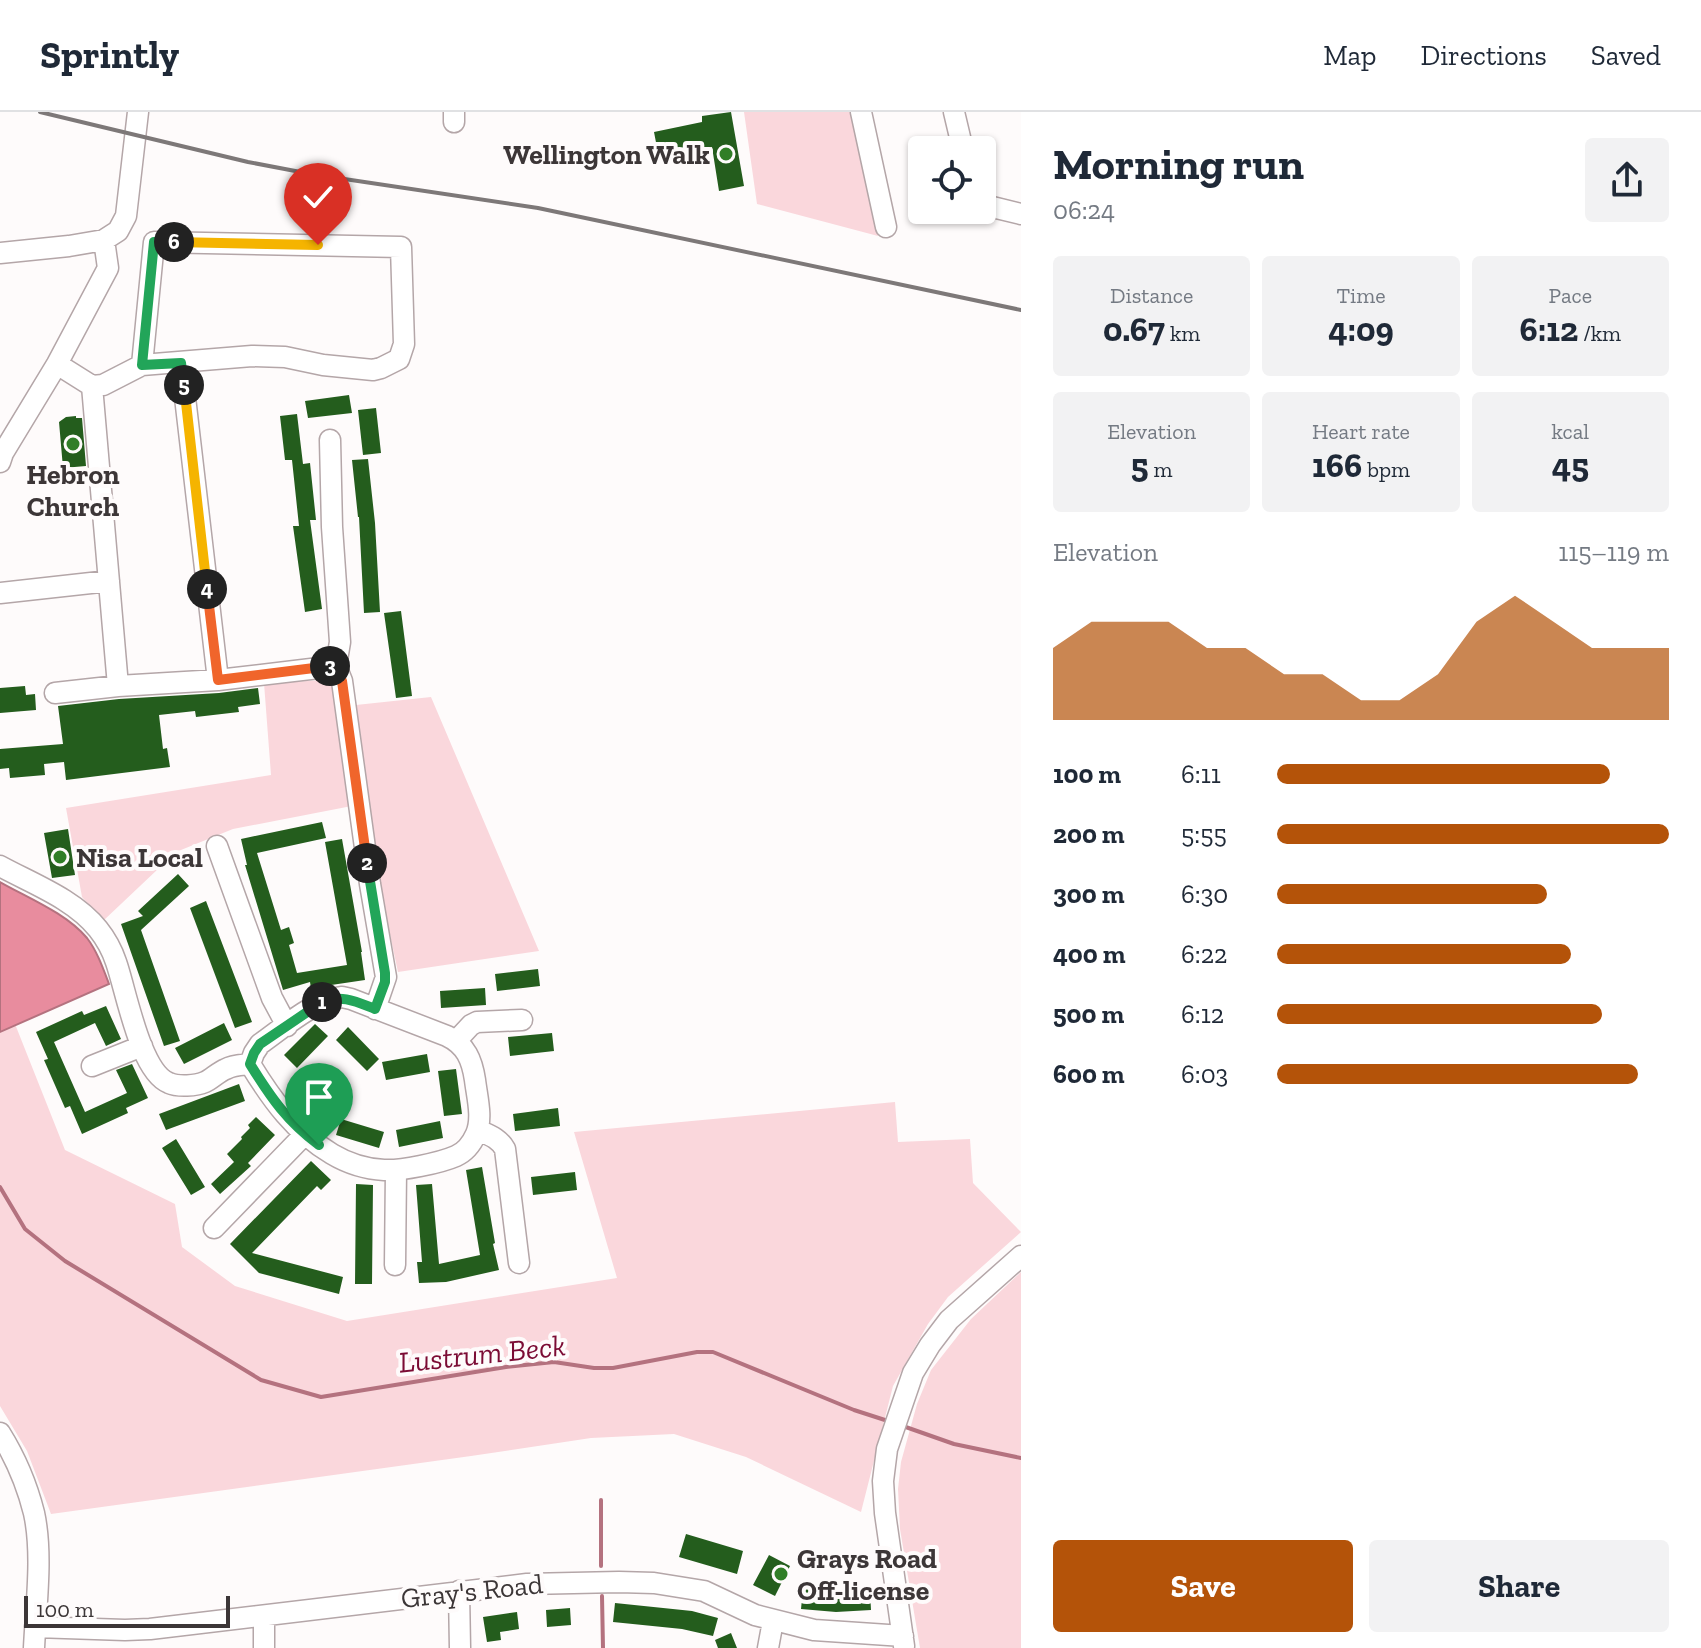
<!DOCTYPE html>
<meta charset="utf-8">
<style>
body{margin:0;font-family:"Zilla Slab",serif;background:#f2f2f3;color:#1f2937;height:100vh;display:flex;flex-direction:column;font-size:30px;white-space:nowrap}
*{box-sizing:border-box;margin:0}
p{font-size:26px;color:#747a83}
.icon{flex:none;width:44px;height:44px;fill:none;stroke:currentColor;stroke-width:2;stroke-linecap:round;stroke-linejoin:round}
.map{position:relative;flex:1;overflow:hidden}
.drawer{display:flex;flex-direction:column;background:#fff;width:680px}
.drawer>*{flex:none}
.buttons{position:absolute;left:908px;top:24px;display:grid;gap:16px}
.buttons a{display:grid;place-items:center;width:88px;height:88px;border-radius:8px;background:#fff;box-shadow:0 2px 6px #0004;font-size:40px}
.scale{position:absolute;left:24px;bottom:20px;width:206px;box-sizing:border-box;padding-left:8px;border:4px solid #3c3637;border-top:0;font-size:22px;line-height:28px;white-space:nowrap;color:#3c3637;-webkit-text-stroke:6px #fefbfb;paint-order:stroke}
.pin{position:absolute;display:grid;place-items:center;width:68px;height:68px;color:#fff;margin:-82px -34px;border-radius:50% 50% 50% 0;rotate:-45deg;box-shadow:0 0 8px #0007}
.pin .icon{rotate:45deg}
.km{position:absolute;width:40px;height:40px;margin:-20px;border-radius:50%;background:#222;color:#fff;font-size:22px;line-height:40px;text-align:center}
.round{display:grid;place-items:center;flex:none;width:84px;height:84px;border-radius:8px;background:#f2f2f3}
.headline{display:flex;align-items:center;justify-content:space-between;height:136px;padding:0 32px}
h1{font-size:44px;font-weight:700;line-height:60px}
.metrics{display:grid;grid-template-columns:repeat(3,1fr);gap:12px;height:136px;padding:8px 32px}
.metrics div{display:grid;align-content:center;border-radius:8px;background:#f2f2f3;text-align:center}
.metrics b{font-size:34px;font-weight:700}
.metrics small{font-size:22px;font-weight:400}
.metrics p{font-size:22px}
.chart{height:224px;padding:16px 32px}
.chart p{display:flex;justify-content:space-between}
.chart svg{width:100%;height:144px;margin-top:8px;fill:#b45309;opacity:.7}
.primary-button{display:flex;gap:16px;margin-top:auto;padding:16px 32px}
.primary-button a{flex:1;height:92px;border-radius:8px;background:#b45309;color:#fff;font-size:32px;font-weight:700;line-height:92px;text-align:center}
.primary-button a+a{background:#f2f2f3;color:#1f2937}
ul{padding:0 32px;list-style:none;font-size:26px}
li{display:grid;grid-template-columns:128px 96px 1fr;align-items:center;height:60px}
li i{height:20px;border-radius:10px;background:#b45309}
header{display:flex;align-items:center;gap:48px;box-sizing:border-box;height:112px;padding:0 40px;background:#fff;border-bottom:2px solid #e0e1e3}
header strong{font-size:38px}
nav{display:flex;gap:44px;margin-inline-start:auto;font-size:28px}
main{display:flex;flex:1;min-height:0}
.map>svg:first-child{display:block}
.green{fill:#fad7dc}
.water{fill:#e88c9e;stroke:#b4727f;stroke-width:2}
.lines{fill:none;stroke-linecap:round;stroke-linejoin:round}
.stream{stroke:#b4727f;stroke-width:4}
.building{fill:#245d1d}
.minor-casing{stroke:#b4a6a8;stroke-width:23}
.minor{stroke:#fff;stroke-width:20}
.rail{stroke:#7d7878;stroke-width:4}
.split-1-casing{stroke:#fff;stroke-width:16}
.split-2-casing{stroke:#fff;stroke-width:16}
.split-3-casing{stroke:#fff;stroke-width:16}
.split-4-casing{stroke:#fff;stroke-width:16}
.split-5-casing{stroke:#fff;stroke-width:16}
.split-6-casing{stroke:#fff;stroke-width:16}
.split-7-casing{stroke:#fff;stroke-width:16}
.split-1{stroke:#22a559;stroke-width:10}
.split-2{stroke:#22a559;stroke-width:10}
.split-3{stroke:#f0652b;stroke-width:10}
.split-4{stroke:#f0652b;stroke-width:10}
.split-5{stroke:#f5b400;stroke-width:10}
.split-6{stroke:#22a559;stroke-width:10}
.split-7{stroke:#f5b400;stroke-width:10}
.poi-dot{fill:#307e27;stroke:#fefbfb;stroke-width:3}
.labels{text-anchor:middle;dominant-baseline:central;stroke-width:8;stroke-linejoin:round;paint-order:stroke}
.poi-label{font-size:28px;font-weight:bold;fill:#3c3637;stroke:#fefbfb;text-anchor:start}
.street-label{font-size:28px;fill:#3c3637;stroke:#fefbfb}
.water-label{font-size:30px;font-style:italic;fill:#7b0b34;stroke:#fefbfb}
</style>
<header>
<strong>Sprintly</strong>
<nav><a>Map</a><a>Directions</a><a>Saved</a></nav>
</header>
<main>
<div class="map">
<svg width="1021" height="1536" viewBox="0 0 1021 1536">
<rect width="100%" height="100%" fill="#fefbfb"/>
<path class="green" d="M744,0H851L878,124L757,92Z
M329,568L356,593L431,585L539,839L398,860L362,692L233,717L176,740L103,809L82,785L66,696L271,663L264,571Z
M15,912L65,1038L175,1092L182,1135L235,1174L347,1209L617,1166L574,1020L895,990L898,1030L970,1027L973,1071L1021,1120L948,1185L928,1212L893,1274L861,1400L746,1345L674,1322L591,1326L471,1344L51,1402L27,1339L0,1294V920Z
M1021,1160V1536H920L900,1417L898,1377L901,1350L917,1292L931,1258L971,1207Z"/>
<path class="water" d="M0,770C28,786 66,801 87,826C97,839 103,856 109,872L0,920Z"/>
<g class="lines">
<path class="stream" d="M0,1075L25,1117L65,1149L261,1268L321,1285L506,1255L554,1250L594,1256H613L697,1240H713L854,1298L888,1309
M900,1313L954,1332L1021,1346
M601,1454V1388
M602,1484L603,1536"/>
</g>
<path class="building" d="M731,0L744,74L719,79L712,35L659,46L654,20L702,10V4Z
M349,283L352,301L308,306L305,289Z
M376,296L381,341L363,343L358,298Z
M297,302L303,352L310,351L316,408H310L322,497L305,500L293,414H299L292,348H285L280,304Z
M76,304V306H82L86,354L63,356L59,310L66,305Z
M368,347L375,411L380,500L364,501L359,405H358L352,348Z
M401,499L412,584L396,586L384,501Z
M25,574L26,583L35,582L36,598L0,601V576Z
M258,576L260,592L238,595L239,600L196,605L195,599L159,603L163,637L167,636L170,655L66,668L64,650L44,652L45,663L10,666L9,656L0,657V637L63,632L58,594L119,587L219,581Z
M322,710L326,726L257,741L281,818L289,815L294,831L289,833L297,861L347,853L325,730L342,727L362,840H361L365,868L311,876L310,870L283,878L245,753H247L241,727Z
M68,717L75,763L52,766L44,721Z
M178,762L189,774L141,818L180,929L164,934L121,812L143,804L138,799Z
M206,789L252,910L235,916L190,796Z
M538,857L540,874L497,879L495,862Z
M485,876L486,893L441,896L440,879Z
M106,894L121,927L106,934L95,911L54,930L85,1000L127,981L116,958L132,952L148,986L126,996L128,1001L82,1022L70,994L65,996L44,948L48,947L36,920L82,899L84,903Z
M224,911L232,928L184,952L175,936Z
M315,912L328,924L297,956L284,943Z
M348,915L379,947L367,959L336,928Z
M552,921L554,939L510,944L508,925Z
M427,942L430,960L386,968L382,950Z
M456,957L462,1002L444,1004L438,959Z
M300,963L332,994L319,1008L287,977Z
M239,972L245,989L166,1018L159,1002Z
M558,996L560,1014L515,1019L513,1002Z
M256,1005L275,1023L248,1051L251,1054L220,1082L211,1072L234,1050L227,1042L242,1027L241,1025L250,1016L248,1013Z
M341,1007L384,1020L379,1036L336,1023Z
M440,1009L443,1026L399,1035L396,1018Z
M176,1027L205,1075L191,1083L162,1036Z
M311,1049L331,1068L321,1078L317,1074L252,1141L343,1165L339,1182L259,1161L230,1132Z
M482,1055L495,1131L493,1132L499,1158L446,1170L419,1171L417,1150H422L416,1073L432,1072L439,1152L480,1143L466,1058Z
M575,1060L577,1078L533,1083L531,1065Z
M356,1072L373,1073L372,1172H355Z
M686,1422L743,1439L737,1462L679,1445Z
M769,1443L790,1454L775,1484L753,1473Z
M803,1477L844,1480L870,1479L871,1498L836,1500L801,1497Z
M615,1491L692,1499L718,1506L713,1524L682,1517L613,1510Z
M570,1496L571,1513L547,1515L546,1498Z
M517,1500L519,1517L500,1520L501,1528L487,1530L483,1505Z
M731,1521L737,1536H718L715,1528Z"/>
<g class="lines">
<g class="minor-casing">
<path id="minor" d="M861,0L886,115
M954,0L963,38
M454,10V0
M982,91L984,93L1021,102
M0,141L69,134L104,128L118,119L126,104L138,0
M181,251L218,568
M57,252L92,274L103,273L142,253L252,244L285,245L323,253L373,258L381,256L399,247L404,232L401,135L154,130L142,253
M92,274L118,574
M330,328L332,415L340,530L336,554L342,569L370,772L386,865L375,897
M0,350L3,341L57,252L108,156L104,128
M0,481L109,469
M55,581L118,574L218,568L336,554
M217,734L272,886L287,914
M0,754C33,772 74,787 98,817C106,827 112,838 116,850C126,878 140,960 169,971C178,975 196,974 205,970C212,967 218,960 226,957C233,953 242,953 250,952
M342,885L351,887L447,924C466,933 472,948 475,968C477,985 483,1006 476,1022C472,1031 465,1040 456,1044C440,1051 401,1059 384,1058C366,1057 347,1051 332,1042C295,1020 272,988 250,952L254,941L260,932C283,916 314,888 342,885Z
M457,928L471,913L477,910L522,908
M92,954L142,934
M478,1018C489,1023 499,1026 505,1037L519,1151
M214,1116L305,1022
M395,1153L396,1058
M0,1321C15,1345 27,1373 34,1401C43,1442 36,1493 34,1536
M459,1479L460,1536
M35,1515L125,1518L150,1517L527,1472L619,1470L654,1471L704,1479L755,1503L814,1518L903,1524
M904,1534L885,1401L883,1369L887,1337L913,1261L930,1233L949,1208L1021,1144
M264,1536V1504
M768,1536L773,1509"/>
</g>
<use href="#minor" class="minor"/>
<path class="rail" d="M40,0L248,50L311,62L538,96L1021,198"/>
</g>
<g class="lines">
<g class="split-1-casing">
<path id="split-1" d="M319,1033C287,1009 271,986 250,952L254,941L260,932L322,890"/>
</g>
<g class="split-2-casing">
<path id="split-2" d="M322,890C342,882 357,890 375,897L385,870V861L367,751"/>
</g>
<g class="split-3-casing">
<path id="split-3" d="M330,554H336L342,569L367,751"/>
</g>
<g class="split-4-casing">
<path id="split-4" d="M207,477L218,568L330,554"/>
</g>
<g class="split-5-casing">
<path id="split-5" d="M184,273L207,477"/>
</g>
<g class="split-6-casing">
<path id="split-6" d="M174,130H154L142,253L181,251L184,273"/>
</g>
<g class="split-7-casing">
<path id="split-7" d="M174,130L318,133"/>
</g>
<use href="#split-1" class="split-1"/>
<use href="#split-2" class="split-2"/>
<use href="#split-3" class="split-3"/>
<use href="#split-4" class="split-4"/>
<use href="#split-5" class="split-5"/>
<use href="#split-6" class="split-6"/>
<use href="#split-7" class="split-7"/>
</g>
<g class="poi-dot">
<circle cx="726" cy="42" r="8"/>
<circle cx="73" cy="332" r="8"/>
<circle cx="60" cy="745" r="8"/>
<circle cx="781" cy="1462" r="8"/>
</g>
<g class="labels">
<g class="poi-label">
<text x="710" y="42" text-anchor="end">Wellington Walk</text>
<text x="73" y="362" text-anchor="middle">Hebron<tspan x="73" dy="32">Church</tspan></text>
<text x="76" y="745">Nisa Local</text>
<text x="797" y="1446">Grays Road<tspan x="797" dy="32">Off-license</tspan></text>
</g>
<g class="street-label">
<text transform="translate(472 1479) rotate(-6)">Gray's Road</text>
</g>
<g class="water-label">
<text transform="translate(482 1242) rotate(-6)">Lustrum Beck</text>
</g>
</g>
</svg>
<div class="buttons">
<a><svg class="icon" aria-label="locate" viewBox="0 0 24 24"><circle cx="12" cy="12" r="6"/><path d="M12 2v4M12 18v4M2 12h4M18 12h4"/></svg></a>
</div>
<div class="scale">100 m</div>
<div class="pin" style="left:319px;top:1033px;background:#1e9e55"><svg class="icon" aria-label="arrive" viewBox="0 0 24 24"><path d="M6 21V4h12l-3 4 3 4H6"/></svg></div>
<div class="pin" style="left:318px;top:133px;background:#d93025"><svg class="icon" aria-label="check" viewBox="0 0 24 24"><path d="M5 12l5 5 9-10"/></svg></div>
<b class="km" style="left:322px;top:890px">1</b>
<b class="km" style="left:367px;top:751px">2</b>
<b class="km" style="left:330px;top:554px">3</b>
<b class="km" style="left:207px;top:477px">4</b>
<b class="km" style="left:184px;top:273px">5</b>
<b class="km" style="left:174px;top:130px">6</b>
</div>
<section class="drawer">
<div class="headline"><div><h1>Morning run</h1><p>06:24</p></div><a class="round"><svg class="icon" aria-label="share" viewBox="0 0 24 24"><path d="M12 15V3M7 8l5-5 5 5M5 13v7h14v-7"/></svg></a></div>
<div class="metrics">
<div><p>Distance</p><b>0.67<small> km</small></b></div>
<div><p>Time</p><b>4:09</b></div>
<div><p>Pace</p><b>6:12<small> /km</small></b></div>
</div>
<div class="metrics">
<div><p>Elevation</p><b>5<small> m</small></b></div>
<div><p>Heart rate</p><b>166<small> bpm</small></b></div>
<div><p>kcal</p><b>45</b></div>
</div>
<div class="chart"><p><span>Elevation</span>115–119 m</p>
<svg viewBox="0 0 160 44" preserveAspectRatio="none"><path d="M0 44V22L10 14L20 14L30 14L40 22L50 22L60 30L70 30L80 38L90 38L100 30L110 14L120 6L130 14L140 22L150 22L160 22V44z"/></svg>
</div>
<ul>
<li><b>100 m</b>6:11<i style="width:85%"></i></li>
<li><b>200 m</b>5:55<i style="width:100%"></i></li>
<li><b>300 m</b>6:30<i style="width:69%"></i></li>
<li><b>400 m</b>6:22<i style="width:75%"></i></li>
<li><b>500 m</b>6:12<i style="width:83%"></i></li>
<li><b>600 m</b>6:03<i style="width:92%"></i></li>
</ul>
<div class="primary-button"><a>Save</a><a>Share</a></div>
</section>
</main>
